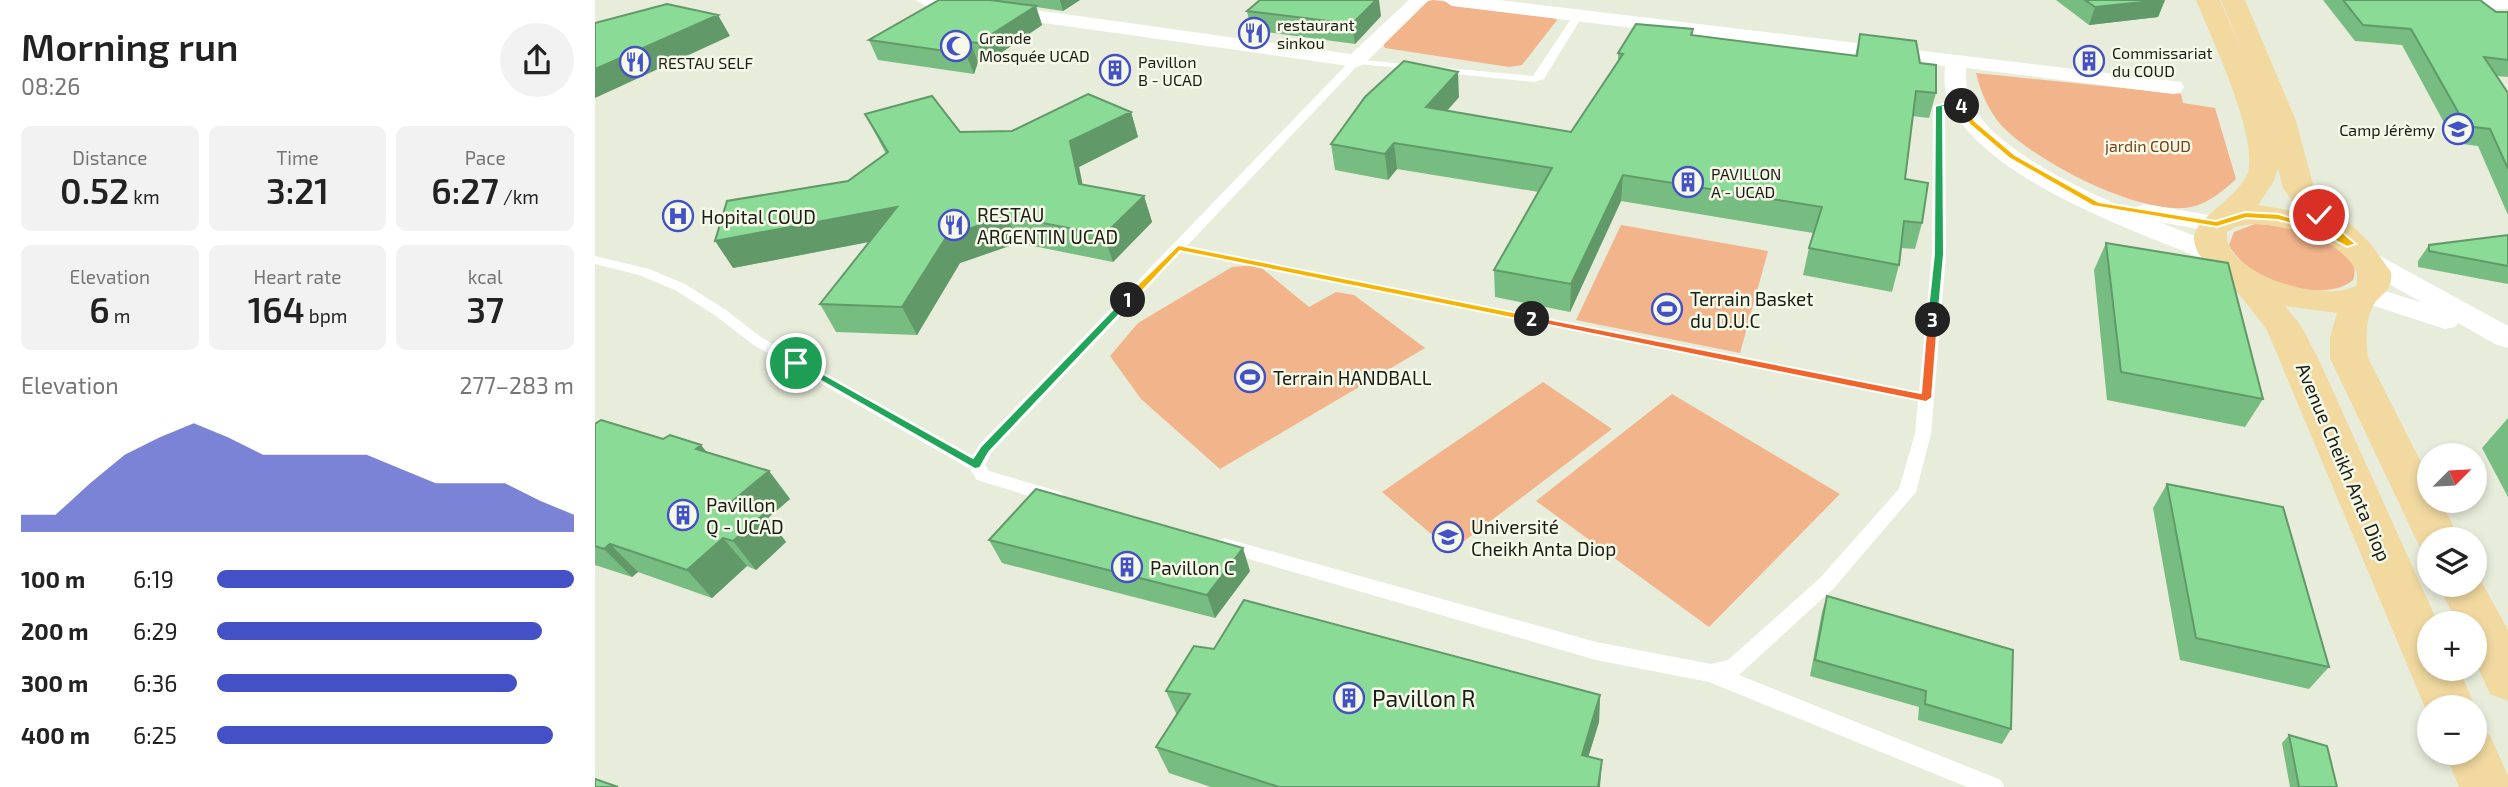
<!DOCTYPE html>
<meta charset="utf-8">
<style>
body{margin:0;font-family:"Exo 2",sans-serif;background:#f2f2f2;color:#222;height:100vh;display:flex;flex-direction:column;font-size:26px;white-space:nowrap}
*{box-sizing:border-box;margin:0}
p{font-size:23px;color:#767676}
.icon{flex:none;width:38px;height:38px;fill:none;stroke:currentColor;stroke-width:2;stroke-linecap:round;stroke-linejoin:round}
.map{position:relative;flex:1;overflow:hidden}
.sheet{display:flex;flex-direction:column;background:#fff;width:595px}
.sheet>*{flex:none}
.needle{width:46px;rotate:66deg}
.controls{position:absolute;left:1822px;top:443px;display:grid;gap:14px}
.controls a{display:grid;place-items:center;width:70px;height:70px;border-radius:50%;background:#fff;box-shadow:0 4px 10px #0003;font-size:35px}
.pin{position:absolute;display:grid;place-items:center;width:60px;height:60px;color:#fff;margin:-30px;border:4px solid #fff;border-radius:50%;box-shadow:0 2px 7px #0007}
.km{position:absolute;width:35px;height:35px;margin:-18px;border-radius:50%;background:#222;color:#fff;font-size:19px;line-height:35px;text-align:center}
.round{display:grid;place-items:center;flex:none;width:74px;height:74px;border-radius:37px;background:#f2f2f2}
.overview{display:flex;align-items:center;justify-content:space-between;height:119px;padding:0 21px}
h1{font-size:38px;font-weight:600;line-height:52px}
.stats{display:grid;grid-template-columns:repeat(3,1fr);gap:10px;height:119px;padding:7px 21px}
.stats div{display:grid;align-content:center;border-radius:10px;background:#f2f2f2;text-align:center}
.stats b{font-size:35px;font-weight:600}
.stats small{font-size:19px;font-weight:400}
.stats p{font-size:19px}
.chart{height:196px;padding:14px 21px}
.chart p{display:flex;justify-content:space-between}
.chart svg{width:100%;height:126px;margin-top:7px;fill:#4450c5;opacity:.7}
ul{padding:0 21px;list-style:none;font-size:23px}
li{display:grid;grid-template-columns:112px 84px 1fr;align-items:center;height:52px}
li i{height:18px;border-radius:9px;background:#4450c5}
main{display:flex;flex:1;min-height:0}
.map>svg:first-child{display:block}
.green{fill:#f2b48b}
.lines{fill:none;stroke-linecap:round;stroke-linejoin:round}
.path{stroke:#797c70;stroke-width:4.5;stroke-dasharray:2 4.5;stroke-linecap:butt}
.lane{fill:#fff;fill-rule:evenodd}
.street{fill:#fff;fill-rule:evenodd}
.primary{fill:#f1d9a0;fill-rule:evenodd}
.wall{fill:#77bc81}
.shaded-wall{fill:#619969}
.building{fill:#8adb96;stroke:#619969;stroke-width:2}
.split-1{fill:#22a559;stroke:#fff;stroke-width:2}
.split-2{fill:#f5b400;stroke:#fff;stroke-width:2}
.split-3{fill:#f0652b;stroke:#fff;stroke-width:2}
.split-4{fill:#22a559;stroke:#fff;stroke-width:2}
.split-5{fill:#f5b400;stroke:#fff;stroke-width:2}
.labels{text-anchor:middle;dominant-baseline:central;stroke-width:5;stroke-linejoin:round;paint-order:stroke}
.far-poi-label{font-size:16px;fill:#1c1d17;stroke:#f5f9e7;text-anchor:start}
.far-park-label{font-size:16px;fill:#794218;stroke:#f5f9e7}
.poi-label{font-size:19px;fill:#1c1d17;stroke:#f5f9e7;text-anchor:start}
.street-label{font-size:19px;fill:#1c1d17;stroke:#f5f9e7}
.near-poi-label{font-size:23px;fill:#1c1d17;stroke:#f5f9e7;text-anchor:start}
</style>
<main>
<section class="sheet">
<div class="overview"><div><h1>Morning run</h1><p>08:26</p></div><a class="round"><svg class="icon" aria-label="share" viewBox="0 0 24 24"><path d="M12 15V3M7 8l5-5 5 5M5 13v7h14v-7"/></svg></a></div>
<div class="stats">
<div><p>Distance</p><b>0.52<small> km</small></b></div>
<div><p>Time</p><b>3:21</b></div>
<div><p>Pace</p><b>6:27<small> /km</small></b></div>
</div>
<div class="stats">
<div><p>Elevation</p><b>6<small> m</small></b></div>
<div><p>Heart rate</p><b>164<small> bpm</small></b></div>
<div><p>kcal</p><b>37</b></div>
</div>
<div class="chart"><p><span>Elevation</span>277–283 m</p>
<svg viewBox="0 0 160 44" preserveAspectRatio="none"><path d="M0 44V38L10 38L20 27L30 17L40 11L50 6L60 11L70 17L80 17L90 17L100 17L110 22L120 27L130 27L140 27L150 33L160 38V44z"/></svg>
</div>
<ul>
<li><b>100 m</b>6:19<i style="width:100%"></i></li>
<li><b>200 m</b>6:29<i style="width:91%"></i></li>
<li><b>300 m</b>6:36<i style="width:84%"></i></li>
<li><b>400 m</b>6:25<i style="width:94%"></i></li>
</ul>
</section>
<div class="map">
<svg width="1913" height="787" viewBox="0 0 1913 787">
<rect width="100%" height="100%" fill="#e8ecda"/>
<path class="green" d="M838,0L956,15L962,20L927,65L914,67L790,48L788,44L827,3Z
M1381,73L1586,94L1588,103L1620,108L1641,179C1628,191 1614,203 1596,207C1546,217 1440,161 1407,126C1393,110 1386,93 1381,73Z
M1660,224C1685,224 1772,242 1758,280C1727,306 1650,279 1634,245L1639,232Z
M1026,225L1173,251L1145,353L981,320Z
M663,265L714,307L741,292L759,295L830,348L625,469L546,399L515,356L543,323L637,267Z
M948,382L1017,429L856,551L787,492Z
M1077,394L1245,494L1114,627L941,501Z"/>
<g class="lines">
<path class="path" d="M611,253L1306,393"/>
<path class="lane" d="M980,13L988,15L949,79L939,82L764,64L396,453L390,465L394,471L466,492L469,497L466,502L460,504L382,480L375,469L157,344L121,316L80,290L44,275L0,264V256L54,269L90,284L131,310L167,338L378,456L384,445L757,59L938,76Z
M1365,100L1371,103L1369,105L1350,109L1351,254L1336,434L1321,492L1239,588L1144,675L1406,780L1409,787H1372L1114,682L1001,660L623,550L620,545L623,540L629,538L1001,642L1116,664L1133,660L1225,578L1304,489L1320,434L1337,254L1338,106Z"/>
<path class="street" d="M321,0H370L756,54L814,0H834L768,65L761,67L330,6Z
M848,0H904L1586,82L1589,87L1586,92L1578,94L1371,68C1371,79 1371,90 1375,100C1394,148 1492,192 1538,211L1541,207L1550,204L1631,218L1635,224L1631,230L1622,232L1564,222L1631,248L1635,254L1631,260L1621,262L1611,260C1536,230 1390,179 1354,103C1349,92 1349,78 1350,66L857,6Z
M1840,0H1913V9L1848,8L1841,6Z
M1775,254L1785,256L1913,326V348L1902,345L1863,323L1860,327L1850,329L1761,300L1757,294L1761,288L1771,285L1828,303L1765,268L1761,262L1765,256Z"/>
<path class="primary" d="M1601,0H1625L1650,58L1626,0H1650L1701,121L1719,188L1775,243L1796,272C1798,293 1786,292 1778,306C1770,321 1771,342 1773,358L1834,478V500H1845L1865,539H1834V553L1827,551L1821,539L1735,358V337L1742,313L1690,306L1706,326L1723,358L1843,623H1834V668H1864L1880,707V709L1834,707V717L1672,330C1661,316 1650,301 1639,288C1626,273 1602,263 1599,240C1596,219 1644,199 1653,172C1663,135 1616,37 1601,0ZM1683,168L1688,188L1705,212L1663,205L1679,181ZM1656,224C1695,225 1743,237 1762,272V285C1732,305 1626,274 1632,232L1640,227Z
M1880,570L1913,630V701L1895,694L1880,661V623H1862L1843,584H1880Z
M1880,729L1895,735L1913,776V787H1864L1850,752H1880Z"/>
</g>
<path class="wall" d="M344,0H485L468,11L441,7L447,25L391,63L383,62L379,74L283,60L274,40Z
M1461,0H1570L1563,17L1494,25Z
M1728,0H1885L1901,12H1913V77L1902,76L1913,93V215L1883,146L1860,143L1807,45L1760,41Z
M652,11L786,16L760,44L656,30Z
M1098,29V35L1260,56L1265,34L1325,63L1341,93L1334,118L1317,116L1310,179L1327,223L1320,249L1306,248L1304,265L1297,292L1208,275L1214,248L1218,233L1026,201L975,312L900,297L899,270L944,192L802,169L793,180L740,170L736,144L864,97L852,111L976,132L1023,62V53Z
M536,112L543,137L484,167L487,185L549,196L557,222L518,262L423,243L365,263L322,335L241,332L225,304L274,242L138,268L253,181L291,154L270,114L365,132L417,131Z
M1913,235V284L1823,267V261L1834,245Z
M1511,243L1668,399L1650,427L1512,400L1499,270Z
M1913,418V497L1887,448Z
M0,424L112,452L174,471L195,499L173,518L191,542L161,570L152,566L117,598L43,572L37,577L0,565Z
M1572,484L1734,667L1714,689L1585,660L1558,508Z
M394,540L655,571L620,618L407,563Z
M1232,596L1416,729L1407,744L1323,720L1324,707L1215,676L1227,612Z
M619,649L1005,695L1004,722L993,757L1005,787H616L574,773L561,747L582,715L571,691Z
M1694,735L1742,787H1695L1687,743Z"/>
<path class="shaded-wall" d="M465,0H485L468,11Z
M781,0H784L786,16L760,44L757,24Z
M1570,0L1563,17L1494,25L1500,7Z
M441,6L447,25L391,63L383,43Z
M123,15L135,36L0,98V69Z
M375,42L383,62L379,74L371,54Z
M863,72L864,97L833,132L831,107Z
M536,112L543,137L484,167L493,210L484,184L475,141Z
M799,143L802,169L793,180L790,154Z
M1028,175L1026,201L975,312L976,284Z
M549,196L557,222L518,262L509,235Z
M302,207L315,234L138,268L120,241Z
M412,216L423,243L365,263L322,335L307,307L352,236Z
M106,445L129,473L101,449Z
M174,471L195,499L173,518L191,542L161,570L138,541L135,503Z
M128,538L152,566L117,598L92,570Z
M15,544L43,572L37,577L9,549Z
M648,548L655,571L620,618L612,595Z
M1005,695L1004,722L986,781L987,755Z
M1007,760L1005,787H1003Z"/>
<path class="building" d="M344,0H395L441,6L383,43L375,42L371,54L274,40Z
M665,0H781L757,24L652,11Z
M1490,0H1567L1500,7Z
M1748,0H1885L1901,12H1913V60L1889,57L1913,93V169L1895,129L1871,126L1816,29L1768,25Z
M72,4L123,15L0,69V23Z
M1041,24L1098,29L1096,35L1262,56L1265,34L1321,41L1325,63L1341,65V93L1321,91L1310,179L1333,183L1327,223L1309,221L1304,265L1214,248L1227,207L1028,175L976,284L899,270L957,168L799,143L790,154L736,144L770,97L809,61L863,72L831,107L976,132L1028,54L1023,53Z
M493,94L536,112L475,141L484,184L549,196L509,235L412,216L352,236L307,307L225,304L302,207L120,241L132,201L253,181L293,152L270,114L337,96L365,132L417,131Z
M1913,235V266L1834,251V245Z
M1511,243L1633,263L1668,399L1526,372Z
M6,420L68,439L75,435L106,445L101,449L174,471L135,503L169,514L138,541L128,538L92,570L15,544L9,549L0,546V424Z
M1572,484L1688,507L1734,667L1601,638Z
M441,489L648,548L612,595L394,540Z
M1232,596L1418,650L1416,729L1330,704L1331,691L1220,660Z
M649,600L1005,695L987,755L1007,760L1003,787H684L561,747L595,694L571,691L599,646L619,649Z
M1694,735L1732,746L1742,787H1704Z
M0,779L23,787H0Z"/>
<path class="split-1" d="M530,297L538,300L394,452L385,468L380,469L195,363L205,361L378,458L386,446Z"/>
<path class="split-2" d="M583,245L937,316L943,319L937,322L585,251L537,302H530V297Z"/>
<path class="split-3" d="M937,316L1326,393L1332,320L1338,317L1343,320L1337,398L1331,402L934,321V317Z"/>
<path class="split-4" d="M1365,100L1369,108L1348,107L1349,254L1343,320L1338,324L1332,320L1339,254L1340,106Z"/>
<path class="split-5" d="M1364,104H1369L1380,121L1420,155L1504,202L1621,221L1650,212L1684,214L1734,230L1720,215L1724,212L1761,244L1752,247L1720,230L1683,220L1651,218L1622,227L1498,206L1414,158L1374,124Z"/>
<defs>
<g id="restaurant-ring" transform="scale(1.575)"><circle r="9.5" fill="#f5f9e7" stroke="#4450c5" stroke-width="1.5"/><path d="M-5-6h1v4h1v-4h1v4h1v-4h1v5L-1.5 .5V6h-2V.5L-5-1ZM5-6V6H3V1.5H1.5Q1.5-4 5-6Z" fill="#4450c5"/></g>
<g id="mosque-ring" transform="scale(1.575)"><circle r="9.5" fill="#f5f9e7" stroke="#4450c5" stroke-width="1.5"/><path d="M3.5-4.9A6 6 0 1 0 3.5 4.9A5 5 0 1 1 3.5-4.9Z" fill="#4450c5"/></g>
<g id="building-ring" transform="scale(1.575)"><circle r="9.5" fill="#f5f9e7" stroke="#4450c5" stroke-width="1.5"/><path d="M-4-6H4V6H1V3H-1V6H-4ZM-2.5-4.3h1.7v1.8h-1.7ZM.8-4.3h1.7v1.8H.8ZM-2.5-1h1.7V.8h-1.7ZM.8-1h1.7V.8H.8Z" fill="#4450c5"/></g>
<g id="university-ring" transform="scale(1.575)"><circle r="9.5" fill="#f5f9e7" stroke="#4450c5" stroke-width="1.5"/><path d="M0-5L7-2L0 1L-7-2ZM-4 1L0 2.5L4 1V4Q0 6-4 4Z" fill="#4450c5"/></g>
<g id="hospital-ring" transform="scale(1.575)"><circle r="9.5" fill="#f5f9e7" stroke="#4450c5" stroke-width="1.5"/><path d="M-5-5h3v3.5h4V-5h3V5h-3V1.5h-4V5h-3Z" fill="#4450c5"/></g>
<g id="stadium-ring" transform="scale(1.575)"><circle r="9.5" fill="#f5f9e7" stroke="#4450c5" stroke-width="1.5"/><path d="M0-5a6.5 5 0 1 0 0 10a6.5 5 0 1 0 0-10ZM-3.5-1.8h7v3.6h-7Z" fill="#4450c5"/></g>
</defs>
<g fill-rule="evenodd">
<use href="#restaurant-ring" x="659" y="33"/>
<use href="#mosque-ring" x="361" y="46"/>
<use href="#building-ring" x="1494" y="61"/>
<use href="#restaurant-ring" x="40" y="62"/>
<use href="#building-ring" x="520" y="70"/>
<use href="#university-ring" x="1863" y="129"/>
<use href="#building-ring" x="1093" y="182"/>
<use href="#hospital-ring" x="83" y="216"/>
<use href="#restaurant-ring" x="359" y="225"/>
<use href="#stadium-ring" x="1072" y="309"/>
<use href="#stadium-ring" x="655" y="377"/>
<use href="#building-ring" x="88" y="515"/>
<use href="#university-ring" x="853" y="537"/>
<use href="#building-ring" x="532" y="567"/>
<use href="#building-ring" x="754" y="698"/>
</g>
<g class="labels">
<g class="far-poi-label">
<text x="682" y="24">restaurant<tspan x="682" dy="18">sinkou</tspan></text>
<text x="384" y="37">Grande<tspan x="384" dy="18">Mosquée UCAD</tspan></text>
<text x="1517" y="52">Commissariat<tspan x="1517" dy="18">du COUD</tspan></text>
<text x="543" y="61">Pavillon<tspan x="543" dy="18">B - UCAD</tspan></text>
<text x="63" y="62">RESTAU SELF</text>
<text x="1840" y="129" text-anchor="end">Camp Jérèmy</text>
<text x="1116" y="173">PAVILLON<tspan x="1116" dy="18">A - UCAD</tspan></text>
</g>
<g class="far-park-label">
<text x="1553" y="145">jardin COUD</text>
</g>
<g class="poi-label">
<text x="382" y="214">RESTAU<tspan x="382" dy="22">ARGENTIN UCAD</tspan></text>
<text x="106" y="216">Hopital COUD</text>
<text x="1095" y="298">Terrain Basket<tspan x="1095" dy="22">du D.U.C</tspan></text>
<text x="678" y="377">Terrain HANDBALL</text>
<text x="111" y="504">Pavillon<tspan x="111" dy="22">Q - UCAD</tspan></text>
<text x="876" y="526">Université<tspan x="876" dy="22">Cheikh Anta Diop</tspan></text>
<text x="555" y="567">Pavillon C</text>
</g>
<g class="street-label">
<text transform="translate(1749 462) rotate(67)">Avenue Cheikh Anta Diop</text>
</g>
<g class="near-poi-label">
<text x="777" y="698">Pavillon R</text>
</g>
</g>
</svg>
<div class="controls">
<a><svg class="needle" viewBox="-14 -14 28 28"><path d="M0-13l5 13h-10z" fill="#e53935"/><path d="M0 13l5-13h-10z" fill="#767676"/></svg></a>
<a><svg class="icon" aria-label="layers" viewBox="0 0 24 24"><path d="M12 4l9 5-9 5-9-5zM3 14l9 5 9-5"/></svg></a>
<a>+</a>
<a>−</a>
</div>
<div class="pin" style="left:201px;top:363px;background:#1e9e55"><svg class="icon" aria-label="arrive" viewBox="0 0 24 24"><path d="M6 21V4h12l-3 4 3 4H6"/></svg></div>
<div class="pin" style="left:1724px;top:215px;background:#d93025"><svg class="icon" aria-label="check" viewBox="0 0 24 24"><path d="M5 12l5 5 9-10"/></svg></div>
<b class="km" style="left:533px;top:300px">1</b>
<b class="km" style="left:937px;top:319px">2</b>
<b class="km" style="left:1338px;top:320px">3</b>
<b class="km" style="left:1367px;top:106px">4</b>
</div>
</main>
